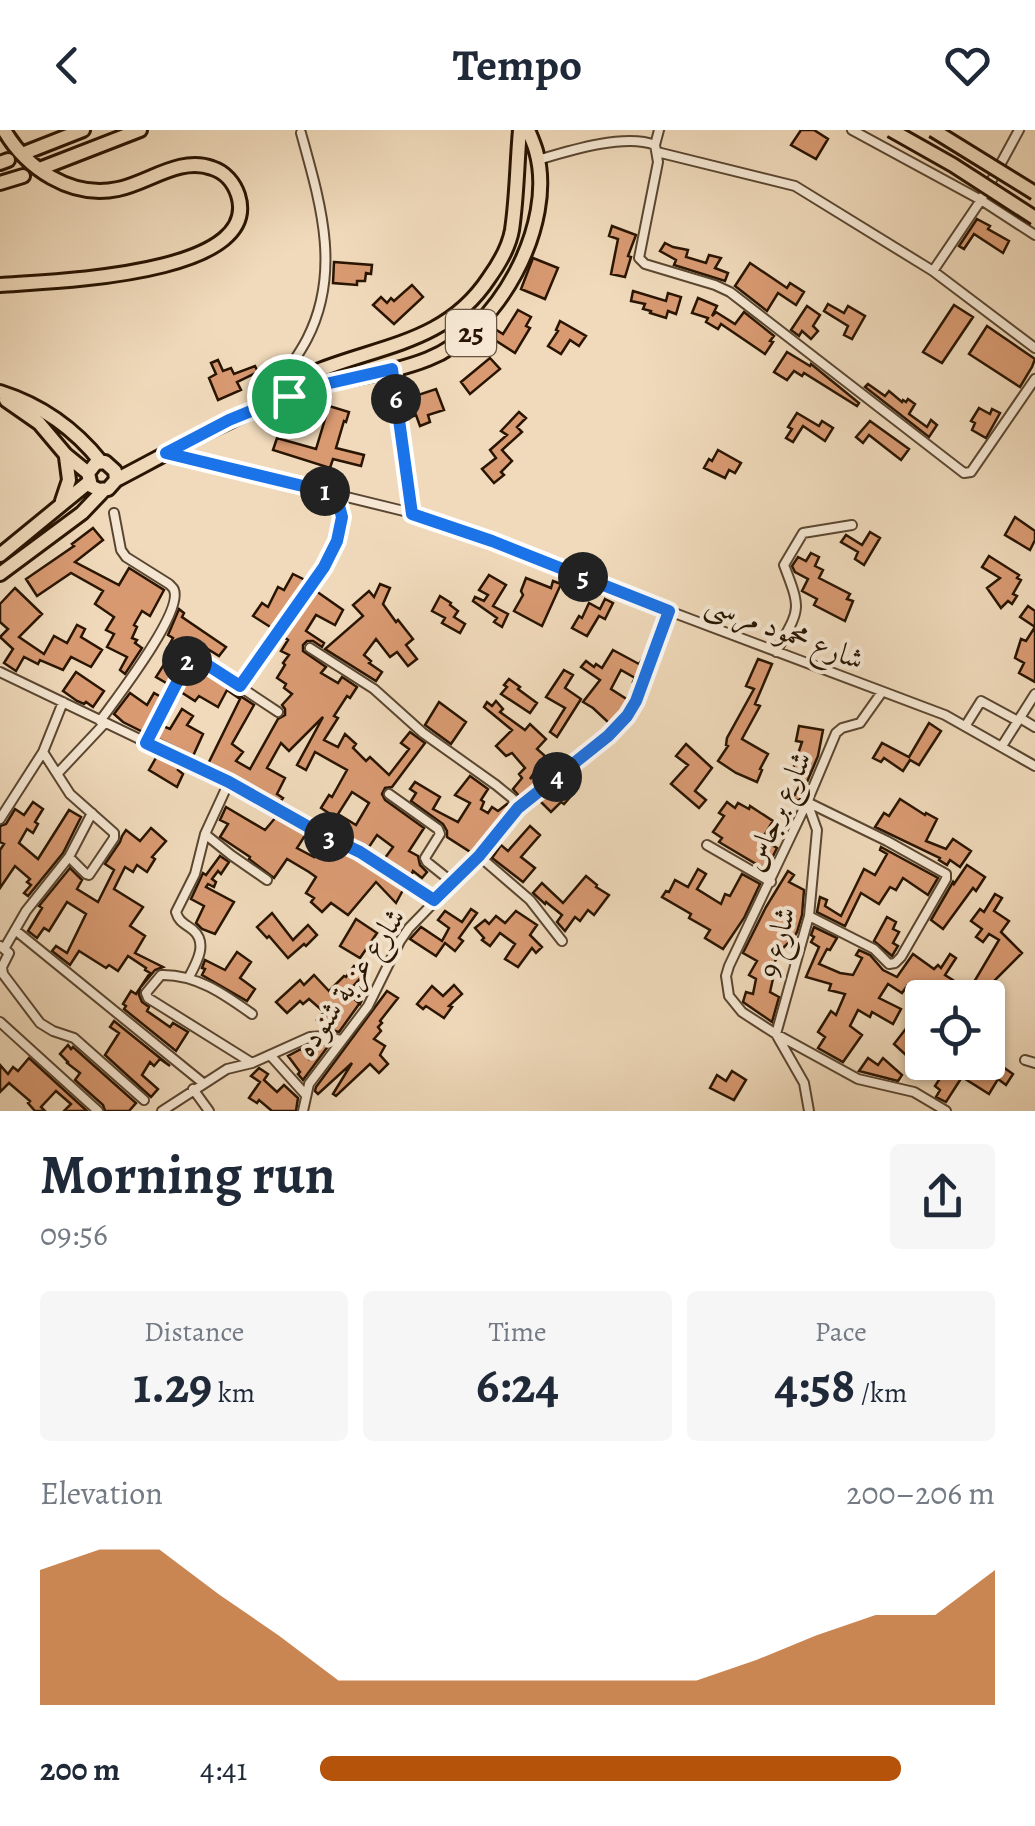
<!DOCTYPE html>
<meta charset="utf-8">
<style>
body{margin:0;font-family:Alegreya,Amiri,serif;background:#f6f6f7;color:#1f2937;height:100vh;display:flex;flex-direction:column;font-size:38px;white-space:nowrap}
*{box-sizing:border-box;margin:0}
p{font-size:32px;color:#747a83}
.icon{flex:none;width:55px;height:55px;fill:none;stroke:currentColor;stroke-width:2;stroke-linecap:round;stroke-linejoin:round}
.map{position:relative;height:981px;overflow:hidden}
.details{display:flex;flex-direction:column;background:#fff;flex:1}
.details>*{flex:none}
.fabs{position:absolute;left:905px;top:850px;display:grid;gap:20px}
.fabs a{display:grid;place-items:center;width:100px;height:100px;border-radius:10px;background:#fff;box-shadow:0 2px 8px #0004;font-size:50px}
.pin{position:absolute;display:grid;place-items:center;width:85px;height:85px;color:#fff;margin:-42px;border:5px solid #fff;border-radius:50%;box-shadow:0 2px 10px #0007}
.km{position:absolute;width:50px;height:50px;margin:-25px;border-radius:50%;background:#222;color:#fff;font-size:28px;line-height:50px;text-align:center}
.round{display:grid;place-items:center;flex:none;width:105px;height:105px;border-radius:10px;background:#f6f6f7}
.headline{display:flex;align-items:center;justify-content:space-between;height:170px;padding:0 40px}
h1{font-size:55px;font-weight:700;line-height:75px}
.metrics{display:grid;grid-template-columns:repeat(3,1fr);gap:15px;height:170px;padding:10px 40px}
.metrics div{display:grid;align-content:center;border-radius:10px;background:#f6f6f7;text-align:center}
.metrics b{font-size:50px;font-weight:700}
.metrics small{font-size:28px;font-weight:400}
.metrics p{font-size:28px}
.chart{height:280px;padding:20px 40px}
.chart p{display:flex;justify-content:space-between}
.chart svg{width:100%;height:180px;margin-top:10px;fill:#b45309;opacity:.7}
ul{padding:0 40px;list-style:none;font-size:32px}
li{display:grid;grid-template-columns:160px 120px 1fr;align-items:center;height:75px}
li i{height:25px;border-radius:12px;background:#b45309}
header{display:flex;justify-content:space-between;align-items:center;height:130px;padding:0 40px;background:#fff;font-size:45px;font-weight:700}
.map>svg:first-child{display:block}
.building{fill:#d99a72;stroke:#281401;stroke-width:2.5;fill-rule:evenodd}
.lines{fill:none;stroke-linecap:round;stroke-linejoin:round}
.minor-casing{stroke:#5a4630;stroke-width:12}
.primary-casing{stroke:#281401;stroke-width:18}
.minor{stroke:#f5e7d3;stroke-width:8}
.primary{stroke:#f0dabb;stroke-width:12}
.primary-bridge-casing{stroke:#281401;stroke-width:18;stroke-linecap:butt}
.primary-bridge{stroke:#f0dabb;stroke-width:12}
.route-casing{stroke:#fff;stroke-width:20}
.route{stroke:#1a73e8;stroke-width:12}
.labels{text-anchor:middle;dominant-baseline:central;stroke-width:8;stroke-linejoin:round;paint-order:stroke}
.shield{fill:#f5e7d3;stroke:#665340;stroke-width:2.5}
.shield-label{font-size:28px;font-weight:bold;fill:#281401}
.street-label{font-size:30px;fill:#281401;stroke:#f5e7d3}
</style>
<header><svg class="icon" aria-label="back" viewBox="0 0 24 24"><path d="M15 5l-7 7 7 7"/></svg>Tempo<svg class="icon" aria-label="heart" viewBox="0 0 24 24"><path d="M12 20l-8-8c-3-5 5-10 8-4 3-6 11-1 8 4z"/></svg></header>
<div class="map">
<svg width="1035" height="981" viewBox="0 0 1035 981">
<rect width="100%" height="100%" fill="#f0dabb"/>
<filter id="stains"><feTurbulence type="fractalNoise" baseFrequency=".002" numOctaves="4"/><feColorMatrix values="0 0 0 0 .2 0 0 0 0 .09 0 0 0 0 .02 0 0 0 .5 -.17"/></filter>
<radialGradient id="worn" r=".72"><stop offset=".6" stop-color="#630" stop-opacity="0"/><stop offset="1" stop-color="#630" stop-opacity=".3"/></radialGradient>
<path class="building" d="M801,0H814L828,9L816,29L791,15Z
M977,89L990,96L988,99L1009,111L1003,123L974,104L964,119L959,116Z
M612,96L636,105L628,126L631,127L625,147L611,144L618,109L609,106Z
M665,113L673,117L688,120L686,127L706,133L709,125L721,128L715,138L728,143L725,151L674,135L676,130L660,121Z
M533,128L558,138L545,169L521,159Z
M334,132L372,135L371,144L366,143L365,151H357V155L333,153Z
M750,133L787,158L790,153L804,162L796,175L778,163L767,181L735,156Z
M412,155L423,167L394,194L373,175L381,167L387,173L391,168L394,171Z
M633,161L666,171L668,163L681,167L676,184L668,181L666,188L650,183L651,181L643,179L645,174L631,171Z
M698,168L717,176L712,186L716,182L735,194L744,182L774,206L770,211L773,212L765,224L721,194L718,199L706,192L708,188L692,183Z
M828,174L844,183L848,176L865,186L852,209L844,205L848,196L824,181Z
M954,175L973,187L942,233L923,222Z
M807,176L820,185L813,196L818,201L811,209L802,201L799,206L791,200Z
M518,180L531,187L526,196L530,198L515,223L490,207L487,212L480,208L490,196L503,204Z
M560,191L586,206L579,216L570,210L561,224L548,216L558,201L556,200Z
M987,196L1035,229L1032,237L1020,257L969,224Z
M787,222L810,236L811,234L859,273L857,276L804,243L802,246L794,241L787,250L774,242Z
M490,228L500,239L470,264L461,252Z
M218,230L223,241L231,238L234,244L255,236L258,242L237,252L241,260L218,270L209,248L216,244L211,233Z
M868,254L885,266L889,261L902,272L903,270L906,272L908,269L915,274L909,284L927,297L931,290L937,295L929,307L865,257Z
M436,259L444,280L428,285L430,292L420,296L416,285L411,287L407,276L414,273L412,267Z
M329,276L349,282L346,292L344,291L336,318L364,325L361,336L333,329L330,338L273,320L277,308L316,319Z
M979,278L990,284L992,279L1000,283L986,308L972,300L975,293L971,291Z
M519,282L526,288L517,297L522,302L502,320L512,331L501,342L504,345L494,353L482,339L496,328L490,320L507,305L501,301Z
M797,283L819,296L822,291L833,298L825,311L803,296L793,312L786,308L792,299L788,297Z
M870,291L909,319L901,330L869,305L863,313L856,307Z
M718,320L741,333L735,343L729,340L725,348L704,338L709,329L712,331Z
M1015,387L1035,401V410L1030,420L1005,405Z
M93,398L103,410L75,432L119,455L129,438L164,460L150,486L142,481L134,495L137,497L132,508L137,510L135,513L142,518L125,544L120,540L127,527L107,517L114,504L106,500L114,487L95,474L103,461L71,443L37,466L26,449L74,416L72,414Z
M870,402L880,408L864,435L855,429L858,422L841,412L846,405L862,415Z
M811,423L819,427L815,436L823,440L819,448L850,464L847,469L853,471L845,491L814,475L817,469L802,461L808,449L795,442L792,436L798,427L806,431Z
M989,426L1019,445L1017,448L1021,450L1013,464L1017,466L1012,474L1008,471L1001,478L987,458L1000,448L982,437Z
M293,444L305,450L272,498L253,486L262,473L268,477L278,457L284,460Z
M489,445L506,455L493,476L508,484L502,497L494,492L497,488L473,471L475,467L484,471L488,465L479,460Z
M526,448L551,458L553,451L561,454L542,496L514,481L523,465L521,461Z
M380,454L390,458L383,474L396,492L398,490L413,509L406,515L417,529L408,536L397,522L390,527L376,509L364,525L371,531L369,533L382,542L376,551L325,519L363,486L353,475L369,461L374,467Z
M15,458L42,484L19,507L44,524L54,506L67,513L77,495L85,499L81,507L102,520L91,537L71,527L63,540L40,530L38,534L24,527L16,541L4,533L13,519L0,507L8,499L0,492V474Z
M316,461L343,480L335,495L316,485L306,501L324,513L322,517L313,511H307L303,515V521L326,537L321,543L338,553L342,547L357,557L350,568L347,566L334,586L338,588L324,610L338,617L345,604L356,614L353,618L366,631L370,627L389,645L409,619L401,613L410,602L425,613L392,657L385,658L382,664L385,670L424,698L409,721L418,726L420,735L427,742L422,748L413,741L411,746L385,728L393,717L377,705L369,717L323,696L330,684L321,678L329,665L332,667L347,640L315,622L306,640L297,635L323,587L289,621L281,613L267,638L285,648L277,664L283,668L280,672L208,634L240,569L227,560L218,577L199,566L195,571L181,562L190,543L201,549L205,543L254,575L232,614L243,622L236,631L250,639L278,589L285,585V579L282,575L292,564L284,558L286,554L277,548L285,535L283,533L289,525L281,521L288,510L284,507ZM352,662L369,673L356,695L338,684Z
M440,466L451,473L450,475L458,481L454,487L465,494L460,503L442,493L445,488L432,481Z
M605,469L613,473L605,489L599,486L587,506L572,498L579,486L582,488L589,473L600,479Z
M1028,476L1035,481V552L1019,543L1024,533L1015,528L1021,509L1026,511L1035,497L1020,487Z
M179,479L184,483L182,487L226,517L219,526L195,511L183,524L168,554L156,547L172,522L167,519L173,508L168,505Z
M613,520L639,534L644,527L635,553L633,552L635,548L621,540L611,559L628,570L621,581L609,593L593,578L583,572L600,550L581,537L586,531L594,537L596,534L602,538Z
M758,529L772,534L755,574L760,576L742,609L768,624L760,639L762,640L757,652L736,643L718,631L728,616L726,615L727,608L754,559L746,556Z
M564,540L573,545L565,558L581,569L557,607L550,602L565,578L546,567Z
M76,542L104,561L93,577L86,572L84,574L77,571L63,561Z
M509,549L520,557L518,559L537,573L530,583L501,564L507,557L504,555Z
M130,563L147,575L154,563L161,567L143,602L123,592L114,584Z
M496,571L503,579L500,582L525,600L530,594L546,609L537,619L545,626L530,649L551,631L557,637L520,667L513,659L522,648L519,644L525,638L512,623L506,626L496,616L512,600L484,577L487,572L492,576Z
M439,572L466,592L451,614L425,595Z
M182,579L193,586L187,595L203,604L193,626L157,608L163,596L170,599Z
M929,593L941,601L919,635L910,630L903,641L884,628L881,632L873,628L882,613L909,627Z
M799,596L823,600L818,626L799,671L793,668L806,644L793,639L802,612L796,611Z
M686,614L712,638L695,661L706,670L699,678L671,654L688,635L676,626Z
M157,626L181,637L178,640L183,644L177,657L149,640Z
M470,646L488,659L481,670L484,672L481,679L488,683L492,677L498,681L507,674L509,678L472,723L447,707V701L443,694L411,671L416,663L410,659L415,652L440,667L433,679L458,692L470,673L455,665Z
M568,648L578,658L564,674L561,672L551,682L540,671Z
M900,669L925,685L926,683L937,689L926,711L946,719L953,709L971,721L960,737L950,730L947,735L939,730L940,728L875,697L884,683L889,686Z
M33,672L43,679L35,692L38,694L33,703L27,699L19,713L38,729L69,680L81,687L63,723L28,766L24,763L31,755L27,752L30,749L15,736L0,758V720L4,714L0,712V696L6,694L15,679L24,685Z
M727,672L735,678L738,673L749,679L750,676L773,691L762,709L777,718L766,740L719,712L722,708L713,702L724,686L719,683Z
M226,677L265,700L276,687L306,704L297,718L314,727L322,712L357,728L403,760L396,773L376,752L348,785L331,773L322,782L311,772L314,768L306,763L316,747L309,742L287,729L274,748L249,729L250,727L220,707L228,694L220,690Z
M530,696L540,705L521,727L535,738L523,752L492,728L501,715L508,721Z
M151,698L166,711L152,727L155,729L147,742L137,735L133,742L125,737L114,759L143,777L130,796L145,806L135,823L163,837L155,840L140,858L139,865L142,872L149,877L147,881L170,897L173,893L188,902L176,921L124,879L126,876L123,874L131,861L136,864L150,843L145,840L146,838L128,826L118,841L109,835L106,838L79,821L70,835L52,821L56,816L67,823L86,784L67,772L49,801L44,798L37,808L28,801L42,778L39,776L70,738L82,750L77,759L98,772L114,740L105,734L120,712L122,706L126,700L140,711Z
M881,717L938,748L928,765L903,748L896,760L890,757L879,774L861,763L845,796L817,782L820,767L827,770L825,776L841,786L864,739L875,745L887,724L880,720Z
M220,726L229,732L221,744L218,741L212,749L216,752L214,757L208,754L206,757L234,772L215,804L202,799L196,793L204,776L191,769L203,743L206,745Z
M967,735L985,747L976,761L973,758L943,799L931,790L953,752L954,754Z
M698,739L706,744L697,759L721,774L725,764L730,766L742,744L760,754L744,788L723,819L705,808L710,800L689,788L691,784L662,767L666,761L669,762L675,750L688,757Z
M788,741L794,745L789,752L804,760L802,785L797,802L790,814L788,813L781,820L771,839L775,840L770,862L779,867L772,892L743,872L746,862L753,864L756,849L749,845L757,831L743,823L766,777Z
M586,746L597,755L596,757L609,765L594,785L588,780L580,791L575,787L565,801L557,792L562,785L546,772L545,774L533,763L542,753L563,773Z
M995,764L1002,768L994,781L1009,791L1001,802L1022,823L994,851L984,868H981L970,861L971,857L999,810L989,804L983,812L976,807L982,799L971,791L980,779L984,782Z
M471,779L477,783L459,808L463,811L455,821L445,813L436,826L410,809L421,797L442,811L449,798L438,790L445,781L462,792Z
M516,781L537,795L530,805L542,817L536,823L532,818L518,837L505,829L515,814L500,803L490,816L482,810L484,808L475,798L485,790L489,794L496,786L505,793Z
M272,783L293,810L308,795L317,805L306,816L304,814L288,828L269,806L267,808L257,797Z
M887,787L896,792L893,799L899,802L893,813L898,816L892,826L874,811Z
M356,789L377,803L360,828L340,816Z
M814,797L837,808L830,820L827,819L819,834L840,843L853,845L862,828L856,825L859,820L870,825L883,840L897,847L913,824L934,839L938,835L941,838L950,824L956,828L945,845L956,852L945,868H922V878L907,856L902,863L888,854L879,868L901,879L893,894L872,882L870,887L858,880L850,896L862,905L843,932L818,918L825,907L818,902L831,881L836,885L845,864L829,860L831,854L806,847L819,817L811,812L814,807L811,805Z
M237,822L251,832L240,848L255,859L247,871L202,845L205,839L202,838L205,830L225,840Z
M354,836L365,843L347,863L360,874L362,870L339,902L327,899L317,890L324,882L309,869L303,874L300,871L287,883L276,872L300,850L304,855L314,845L329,861L344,846L346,847Z
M454,855L462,864L449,876L452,877L444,888L426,876L423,879L417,874L432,856L443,866Z
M387,861L398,868L380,891L382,893L378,897L381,901L374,909L385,916L380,925L388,934L379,943L370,934L336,966L333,964L352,933L318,964L315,961L316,957Z
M915,887L922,891V910L907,926L894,914Z
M114,891L170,936L160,929L154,936L150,932L142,945L158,959L151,967L105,925L119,903L110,897Z
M322,914L329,915L303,950L298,944L300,942L288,926L301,919L309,929Z
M68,915L71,919L73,917L136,973L129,981H105L103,975L75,950L80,943L67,933L68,932L60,924Z
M29,928L87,981H64L71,974L56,961L41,977L45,981H35L28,973L30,971L9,953L0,962V935L8,944L13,937L18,941Z
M868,928L878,935L883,928L902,945L898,951L859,941Z
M948,932H983L999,943L1003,937L1013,944L1006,955L998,949L989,964L962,947L946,972L936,967L940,960L935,956L939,950L934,947L940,938L942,939Z
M259,938L268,944L264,950L277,962L284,955L298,968L296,981H272L259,970L257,973L249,968L260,952L251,946Z
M732,941L746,950L734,970L710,958L717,945L726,951Z"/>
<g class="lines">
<g class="minor-casing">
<path id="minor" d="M659,0L655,15L658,32L639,128L645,134L715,155L730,162L964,343L971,342L1035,249
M852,0L981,70L1035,105
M657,22L795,56L933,141L1035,218
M538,30C568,21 625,3 655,15
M933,141L981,70L1019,0
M392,239L412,383
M263,274C278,253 295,232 307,209C342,141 320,72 301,3
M167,323L412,383L492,411L669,481L945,585L1035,636
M310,518L374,559L423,603L496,655L512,668L518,679
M776,522C800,478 802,482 784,435L803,403L852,395
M0,542L229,652L314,700L361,721L434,770
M240,556L324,437L337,411L341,387L336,363
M882,562L860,593L842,598L836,603L807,672L729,836L726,846L729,866L742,882L776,904L858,949L914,962L946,981
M1020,588L1035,597
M100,591C115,570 183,483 174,460C173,457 171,456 169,454L126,427L121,420L114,383
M966,595L981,571L1018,591
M146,613L190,527H195L278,582
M1002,616L1035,564
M43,622L70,664L114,703V708L89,745L86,744L69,727
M58,643L105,593
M389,664L438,699L440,704L425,728L427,732L452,752
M807,672L887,711L946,744V749L901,827L895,833L889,834L874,819L809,786
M807,672L817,700L809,786L776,904L804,953L809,981
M0,689L43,622L63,572
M205,704L231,725L267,750
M707,715L771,752
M479,726L530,770L562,811
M15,800L203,953
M0,816L9,823L2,837L3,844L40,893L53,901L74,908L144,970
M4,819L26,781L69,727L92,683
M189,847C197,832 208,813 193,800C184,793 179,792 176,782L195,744L205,704L229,652
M252,884C224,864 196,844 161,845L146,863L148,868L252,933
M0,892L98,981
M270,925L305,964
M1025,930L1035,933
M193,959L209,981
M162,981L227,939L252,933L310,907L323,906L341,910
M303,981L309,954L368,876L400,811L409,798L479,726L518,679L607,606L627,586L636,571L669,481"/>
</g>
<g class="primary-casing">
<path id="primary" d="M27,22L83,0
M0,33L8,30
M42,38L140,0
M0,53L23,46
M0,155C47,151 264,147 238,65C234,53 225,42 212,38C180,26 148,53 118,59C71,69 26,38 4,0
M0,262C41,275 74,298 101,332
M290,263L301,251L317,241C382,215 447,212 489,148C499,134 509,117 512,100C517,67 517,33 520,0
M6,270L39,293L66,325L88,343
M116,350L115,341L105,332L96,333L88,343L91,356L99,360L108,359L116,350C173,320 228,289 288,266C333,248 383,247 428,229C497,202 557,95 536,21C534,14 531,7 528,0
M62,371L69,350L66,327
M0,425L89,352
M0,444L82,383L103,361"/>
</g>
<use href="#minor" class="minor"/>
<use href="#primary" class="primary"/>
<g class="primary-bridge-casing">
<path id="primary-bridge" d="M891,0L953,35L1035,88
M933,0L1035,63"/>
</g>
<use href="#primary-bridge" class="primary-bridge"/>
</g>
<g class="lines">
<g class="route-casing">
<path id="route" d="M392,239L412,384L492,411L669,481L636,571L627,586L608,606L518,678L479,726L434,770L360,722L314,700L229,652L146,613L190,527H195L240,556L324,437L337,411L342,387L336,364L166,323L229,290L308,258Z"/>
</g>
<use href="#route" class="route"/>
</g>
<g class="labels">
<rect class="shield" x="446" y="180" width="50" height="46" rx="8"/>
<g class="shield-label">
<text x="471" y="203">25</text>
</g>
<g class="street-label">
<text transform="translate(785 501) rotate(21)">شارع محمود مرسى</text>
<text transform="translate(777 681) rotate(-66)">شارع برجاس</text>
<text transform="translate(777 812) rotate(-76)">شارع 9</text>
<text transform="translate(350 852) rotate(-56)">شارع عزبة شنوده</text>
</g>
</g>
<rect width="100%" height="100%" filter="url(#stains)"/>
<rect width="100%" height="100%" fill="url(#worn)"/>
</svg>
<div class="fabs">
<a><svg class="icon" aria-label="locate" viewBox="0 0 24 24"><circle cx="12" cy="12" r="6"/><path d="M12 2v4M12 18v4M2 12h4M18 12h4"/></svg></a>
</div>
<div class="pin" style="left:289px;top:266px;background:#1e9e55"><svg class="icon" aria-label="arrive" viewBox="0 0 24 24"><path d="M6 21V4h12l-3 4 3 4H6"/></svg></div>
<b class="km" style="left:325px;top:361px">1</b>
<b class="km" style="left:187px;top:531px">2</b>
<b class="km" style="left:329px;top:707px">3</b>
<b class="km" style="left:557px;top:647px">4</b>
<b class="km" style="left:583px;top:447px">5</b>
<b class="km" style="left:396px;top:269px">6</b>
</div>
<section class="details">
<div class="headline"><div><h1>Morning run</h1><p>09:56</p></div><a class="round"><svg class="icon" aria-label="share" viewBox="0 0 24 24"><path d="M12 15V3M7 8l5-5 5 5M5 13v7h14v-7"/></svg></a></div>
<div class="metrics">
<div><p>Distance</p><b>1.29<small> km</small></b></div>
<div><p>Time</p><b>6:24</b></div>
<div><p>Pace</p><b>4:58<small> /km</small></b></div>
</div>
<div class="chart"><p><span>Elevation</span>200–206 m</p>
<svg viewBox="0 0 160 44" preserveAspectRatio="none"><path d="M0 44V11L10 6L20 6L30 17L40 27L50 38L60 38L70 38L80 38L90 38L100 38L110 38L120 33L130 27L140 22L150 22L160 11V44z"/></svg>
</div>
<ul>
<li><b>200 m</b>4:41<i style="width:86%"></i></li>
</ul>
</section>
